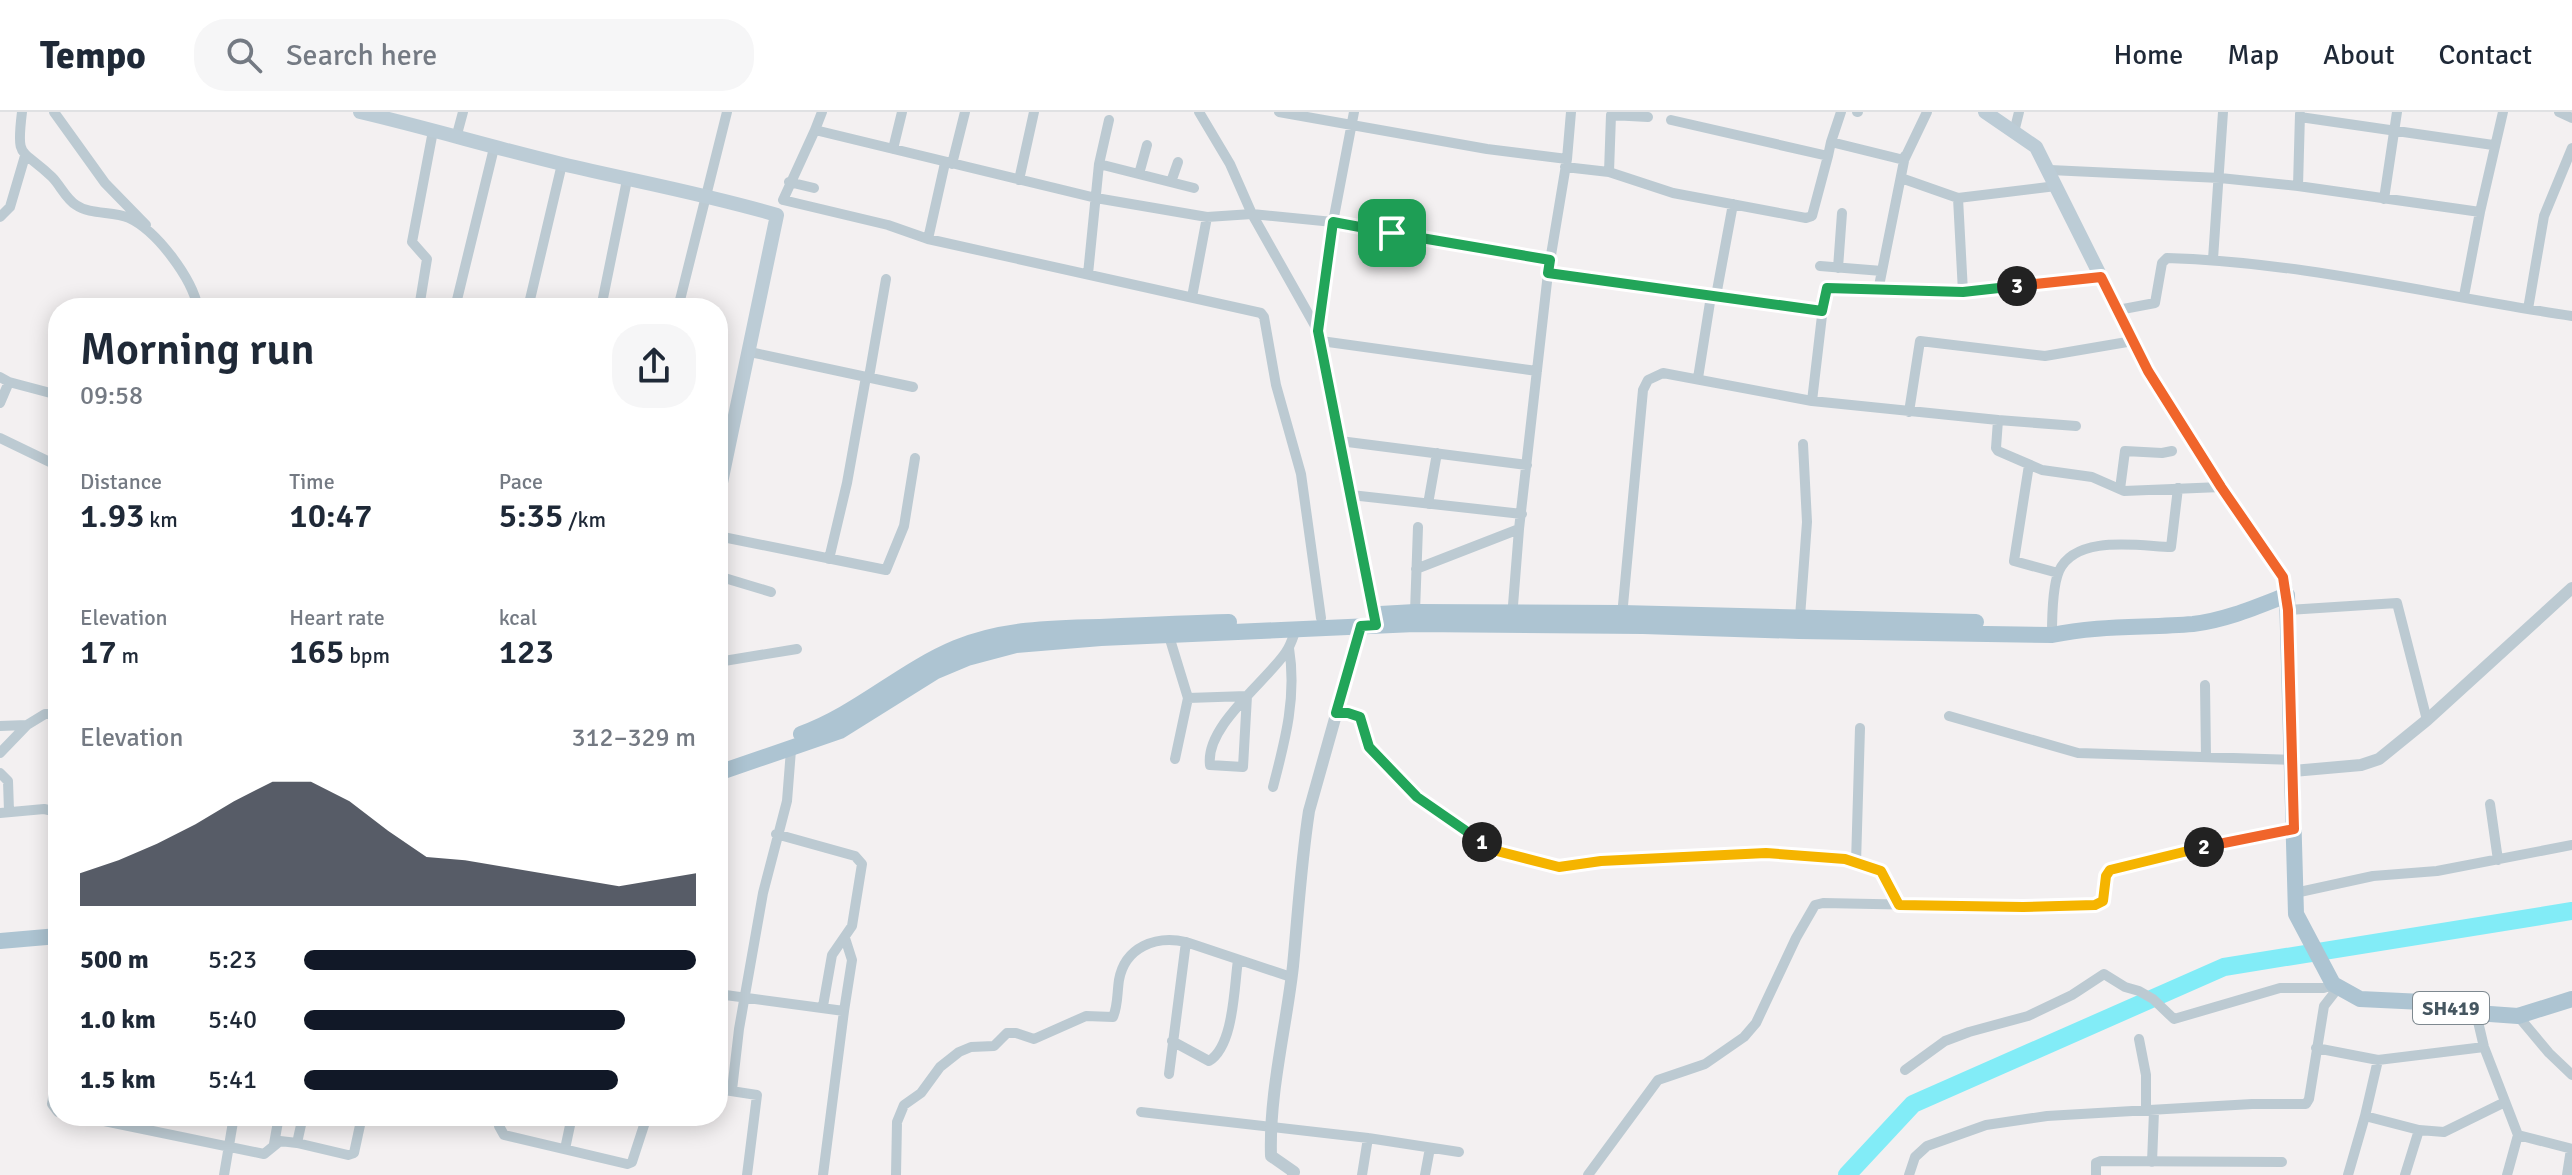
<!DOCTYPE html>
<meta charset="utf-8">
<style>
body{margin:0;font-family:Signika,sans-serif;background:#f6f6f7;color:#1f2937;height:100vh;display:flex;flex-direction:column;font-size:30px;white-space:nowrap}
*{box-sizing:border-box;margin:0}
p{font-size:26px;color:#747a83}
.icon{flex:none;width:44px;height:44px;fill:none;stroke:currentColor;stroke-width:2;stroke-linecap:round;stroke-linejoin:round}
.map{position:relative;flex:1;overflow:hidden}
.sheet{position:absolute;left:48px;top:186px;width:680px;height:828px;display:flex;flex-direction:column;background:#fff;border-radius:32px;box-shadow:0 4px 20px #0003}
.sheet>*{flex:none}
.pin{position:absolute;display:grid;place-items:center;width:68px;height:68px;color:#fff;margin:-34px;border-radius:16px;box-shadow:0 4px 12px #0006}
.km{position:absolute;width:40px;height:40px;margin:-20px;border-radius:50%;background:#222;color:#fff;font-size:22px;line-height:40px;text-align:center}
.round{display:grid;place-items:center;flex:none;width:84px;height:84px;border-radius:32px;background:#f6f6f7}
.headline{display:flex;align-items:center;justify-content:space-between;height:136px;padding:0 32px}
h1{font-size:44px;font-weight:600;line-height:60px}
.figures{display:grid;grid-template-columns:repeat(3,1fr);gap:12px;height:136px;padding:8px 32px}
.figures div{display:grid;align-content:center}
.figures b{font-size:34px;font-weight:600}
.figures small{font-size:22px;font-weight:400}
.figures p{font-size:22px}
.chart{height:224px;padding:16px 32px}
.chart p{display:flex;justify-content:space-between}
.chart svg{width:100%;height:144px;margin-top:8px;fill:#111827;opacity:.7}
ul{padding:0 32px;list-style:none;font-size:26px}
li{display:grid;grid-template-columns:128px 96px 1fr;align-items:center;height:60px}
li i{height:20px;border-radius:10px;background:#111827}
header{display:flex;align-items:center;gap:48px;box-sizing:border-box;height:112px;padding:0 40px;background:#fff;border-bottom:2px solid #e0e1e3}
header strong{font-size:38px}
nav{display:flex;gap:44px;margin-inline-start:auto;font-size:28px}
.search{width:560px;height:72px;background:#f6f6f7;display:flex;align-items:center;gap:20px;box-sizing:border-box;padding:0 28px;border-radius:32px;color:#747a83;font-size:30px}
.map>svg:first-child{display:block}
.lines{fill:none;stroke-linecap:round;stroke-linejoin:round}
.river{stroke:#82ecf7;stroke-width:18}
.minor{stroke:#bccad2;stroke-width:10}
.tertiary{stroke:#bccad2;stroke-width:12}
.secondary{stroke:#bcccd6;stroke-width:14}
.primary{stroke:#adc4d2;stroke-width:16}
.split-1-casing{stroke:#fff;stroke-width:16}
.split-2-casing{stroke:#fff;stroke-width:16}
.split-3-casing{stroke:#fff;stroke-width:16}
.split-4-casing{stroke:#fff;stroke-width:16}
.split-1{stroke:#22a559;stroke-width:10}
.split-2{stroke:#f5b400;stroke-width:10}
.split-3{stroke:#f0652b;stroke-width:10}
.split-4{stroke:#22a559;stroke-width:10}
.labels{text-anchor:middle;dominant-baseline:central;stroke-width:8;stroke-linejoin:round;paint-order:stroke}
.shield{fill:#fff;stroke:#7e8990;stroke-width:2}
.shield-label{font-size:20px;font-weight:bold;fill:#465761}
</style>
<header>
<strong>Tempo</strong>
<div class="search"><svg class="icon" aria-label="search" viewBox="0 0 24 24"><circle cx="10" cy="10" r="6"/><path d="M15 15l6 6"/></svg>Search here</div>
<nav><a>Home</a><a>Map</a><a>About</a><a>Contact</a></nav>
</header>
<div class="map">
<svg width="2572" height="1063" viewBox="0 0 2572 1063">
<rect width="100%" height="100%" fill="#f3f0f1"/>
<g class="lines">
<path class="river" d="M1847,1063L1913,992L2224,855L2572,799"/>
<path class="minor" d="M22,0C16,49 21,35 52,65C60,73 66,87 76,93C90,103 113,99 129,106C157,119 192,166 198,196
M54,0L105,71L146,113
M822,0L815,18L1096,86L1207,105L1252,102L1333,110L1550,148
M1199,0L1230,52L1252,102L1318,219L1375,510
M1279,0L1487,37L1567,47
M1841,0L1831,30L1904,48L1927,0
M1857,0H1858
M2559,0L2572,6
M2300,5L2493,33
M1671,8L1828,44L1831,30
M815,18L783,88L888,113L928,127L1261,201L1264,205L1276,273L1301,362L1321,506
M2014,20L2019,0
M456,26L463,0
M893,37L902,0
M952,52L965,0
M1099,52L1194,76
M1565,55L1609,60L1673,81L1806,106L1812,104L1828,44
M2050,58L2220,66L2298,74L2480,100L2503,0
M1609,60L1611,3L1648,5
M1139,62L1147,33
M1901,66L1958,86
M1019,68L1034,0
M789,70L814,76
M1171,70L1178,50
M2298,74L2300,2
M2384,87L2397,0
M0,105L10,95L25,44
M928,127L945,51
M2213,147L2223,0
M1820,154L1882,159
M1838,156L1842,101
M1548,161L1822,199
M1088,162L1099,52L1109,8
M1878,179L1905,44
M1963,180L1958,86L2056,74
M1716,184L1733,92
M2464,184L2480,100
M1192,185L1207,105
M419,196L427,147L412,130L433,19
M455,196L494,36
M528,196L562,52
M601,196L627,68
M678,196L727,0
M2528,197L2544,104L2572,36
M2118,198L2155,191L2162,151L2167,146C2304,150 2437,184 2572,204
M1318,219L1333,110L1354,0
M1321,229L1537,259
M750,240L913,275
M0,265L9,270L58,283
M869,265L886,167
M1698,266L1711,184
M1812,289L1825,178L1827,176L1963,180L2101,165
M0,291L9,270
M1909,300L1920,229L2045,244L2133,229
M1998,308L2076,314
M0,326L58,354
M1340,329L1527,353
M2029,353L2014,449L2058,461
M2120,377L2125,339L2162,341L2172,339
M1351,383L1522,402
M1428,392L1437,341
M718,424L886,458L904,414L915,346
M829,447L847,371L866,265
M1416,457L1519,417
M718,464L771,480
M2288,498L2397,491L2427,608
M1415,500L1418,415
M1622,504L1643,278L1648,268L1663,261L1812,289L1998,308L1996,336L1998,339L2042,358L2092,365L2124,379L2221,375
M1800,505L1807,410L1803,332
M1512,506L1519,417L1548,161L1567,47L1571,0
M2052,523C2052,507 2053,473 2059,459C2076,422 2139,434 2171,435L2178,376
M1169,524L1188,586L1175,647
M718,550L797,537
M2205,573L2206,645
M1188,586L1247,584L1243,655L1210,653C1205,614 1266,570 1286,540C1291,533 1293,525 1296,517
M1336,601H1348L1360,605L1369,635L1417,685L1493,738L1559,755L1601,749L1766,741L1845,747L1881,759L1899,793
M1949,604L2078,641L2293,648
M0,614L27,613L45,602H58
M0,641L27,613
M0,661L8,669L9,699
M1273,675C1285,629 1297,585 1289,536
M2490,692L2498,748
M0,701L44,697L58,700
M776,722L855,744L862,752L852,814L832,843L823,894
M1856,751L1860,616
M2295,781L2373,764L2437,759L2572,733
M718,882L844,899L823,1063
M844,899L852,848L845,826
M2476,901L2484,935L2518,1023L2507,1063
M2518,904L2549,941L2572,963
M2139,927L2146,963V997
M1172,929L1209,949C1234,934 1234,875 1238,848
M2316,936L2378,948L2484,935
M58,954L52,992L58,1000
M1905,958L1945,929L1969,920L2028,904L2072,883L2104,862L2125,875L2139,879L2153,887L2174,907L2280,876H2324L2333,872
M1169,962L1186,830
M718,977L757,983L747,1063
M732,978L739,917L763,781L787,689L791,638
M1141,1000L1368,1026L1459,1040
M80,1004L264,1042L280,1029L297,1031L348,1043L354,1041L362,1004
M501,1004L499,1014L504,1023L627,1052L632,1050L647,1004
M2365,1004L2419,1018L2444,1020L2505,990
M2518,1023L2572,1037
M297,1031L303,1004
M274,1032L279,1004
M565,1037L572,1004
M2152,1050L2154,999
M224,1063L234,1004
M896,1063L897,1010L904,993L921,981L940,955L959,940L971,935L994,934L1007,921H1016L1034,927L1086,904L1113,905C1118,894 1117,881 1119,868C1125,835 1156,823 1186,830L1291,865
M1362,1063L1368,1026
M1425,1063L1430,1036
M1588,1063L1658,968L1705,952L1744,925L1756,911L1796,826L1815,793L1823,791L2023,795L2095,793L2103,789L2106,764L2110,758L2187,739L2294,717
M1909,1063L1915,1045L1927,1034L1986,1013L2047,1004L2252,992H2306L2309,987L2324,894L2338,876
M2096,1063V1051L2101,1049L2282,1050
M2348,1063L2365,1004L2378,948
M2405,1063L2419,1018
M2567,1063L2571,1037"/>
<path class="tertiary" d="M2293,659L2361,653L2379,647L2427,608L2572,476
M1293,1063L1294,1060L1271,1044C1269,980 1286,917 1293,854C1298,802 1301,751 1309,699L1361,514"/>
<path class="secondary" d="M360,0C428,16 495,36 562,52C634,69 706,82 777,103L718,385
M1985,0L2036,35L2148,259L2221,375L2283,465L2287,483"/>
<path class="primary" d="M1380,502L1415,500L1622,501L1976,510
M801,622C857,602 901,559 956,536C1001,517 1052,516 1100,515C1143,513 1186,511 1229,510
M718,661L840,619L936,559L967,546L1016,533L1101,526L1415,512L1643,514L1799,519L2052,523C2098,513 2146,516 2193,512C2226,508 2256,495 2287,483L2296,802L2333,872L2360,887L2423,890L2476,901L2518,904L2572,887
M0,829L58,824"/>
</g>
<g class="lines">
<g class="split-1-casing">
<path id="split-1" d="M1392,121L1333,110L1318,219L1376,513L1361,514L1336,601H1348L1360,605L1369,635L1417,685L1482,730"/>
</g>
<g class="split-2-casing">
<path id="split-2" d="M1482,730L1493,738L1559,755L1601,749L1766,741L1845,747L1881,759L1899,793L2023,795L2095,793L2103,789L2106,764L2110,758L2204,735"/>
</g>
<g class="split-3-casing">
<path id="split-3" d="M2017,174L2101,165L2148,259L2221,375L2283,465L2288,498L2294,717L2204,735"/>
</g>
<g class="split-4-casing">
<path id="split-4" d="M1392,121L1550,148L1548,161L1822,199L1827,176L1963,180L2017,174"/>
</g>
<use href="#split-1" class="split-1"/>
<use href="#split-2" class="split-2"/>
<use href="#split-3" class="split-3"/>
<use href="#split-4" class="split-4"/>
</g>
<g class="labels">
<rect class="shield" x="2413" y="880" width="76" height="32" rx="6"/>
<g class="shield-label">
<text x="2451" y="896">SH419</text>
</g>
</g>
</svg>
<div class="pin" style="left:1392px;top:121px;background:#1e9e55"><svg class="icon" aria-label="arrive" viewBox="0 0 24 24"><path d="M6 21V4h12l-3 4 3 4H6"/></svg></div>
<b class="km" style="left:1482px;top:730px">1</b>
<b class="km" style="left:2204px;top:735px">2</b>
<b class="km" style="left:2017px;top:174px">3</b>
<section class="sheet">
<div class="headline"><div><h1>Morning run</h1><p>09:58</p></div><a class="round"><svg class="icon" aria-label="share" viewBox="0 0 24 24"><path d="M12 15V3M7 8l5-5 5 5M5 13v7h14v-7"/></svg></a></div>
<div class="figures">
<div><p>Distance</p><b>1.93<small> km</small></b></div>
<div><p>Time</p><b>10:47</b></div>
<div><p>Pace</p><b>5:35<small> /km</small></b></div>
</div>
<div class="figures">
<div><p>Elevation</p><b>17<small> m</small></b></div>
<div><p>Heart rate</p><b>165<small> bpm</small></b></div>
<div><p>kcal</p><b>123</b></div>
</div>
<div class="chart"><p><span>Elevation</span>312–329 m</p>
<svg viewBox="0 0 160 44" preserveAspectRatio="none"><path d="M0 44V34L10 30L20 25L30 19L40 12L50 6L60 6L70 12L80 21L90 29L100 30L110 32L120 34L130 36L140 38L150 36L160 34V44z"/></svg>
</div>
<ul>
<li><b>500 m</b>5:23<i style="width:100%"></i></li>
<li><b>1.0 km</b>5:40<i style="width:82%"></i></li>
<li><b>1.5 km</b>5:41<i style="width:80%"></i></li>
</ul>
</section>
</div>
